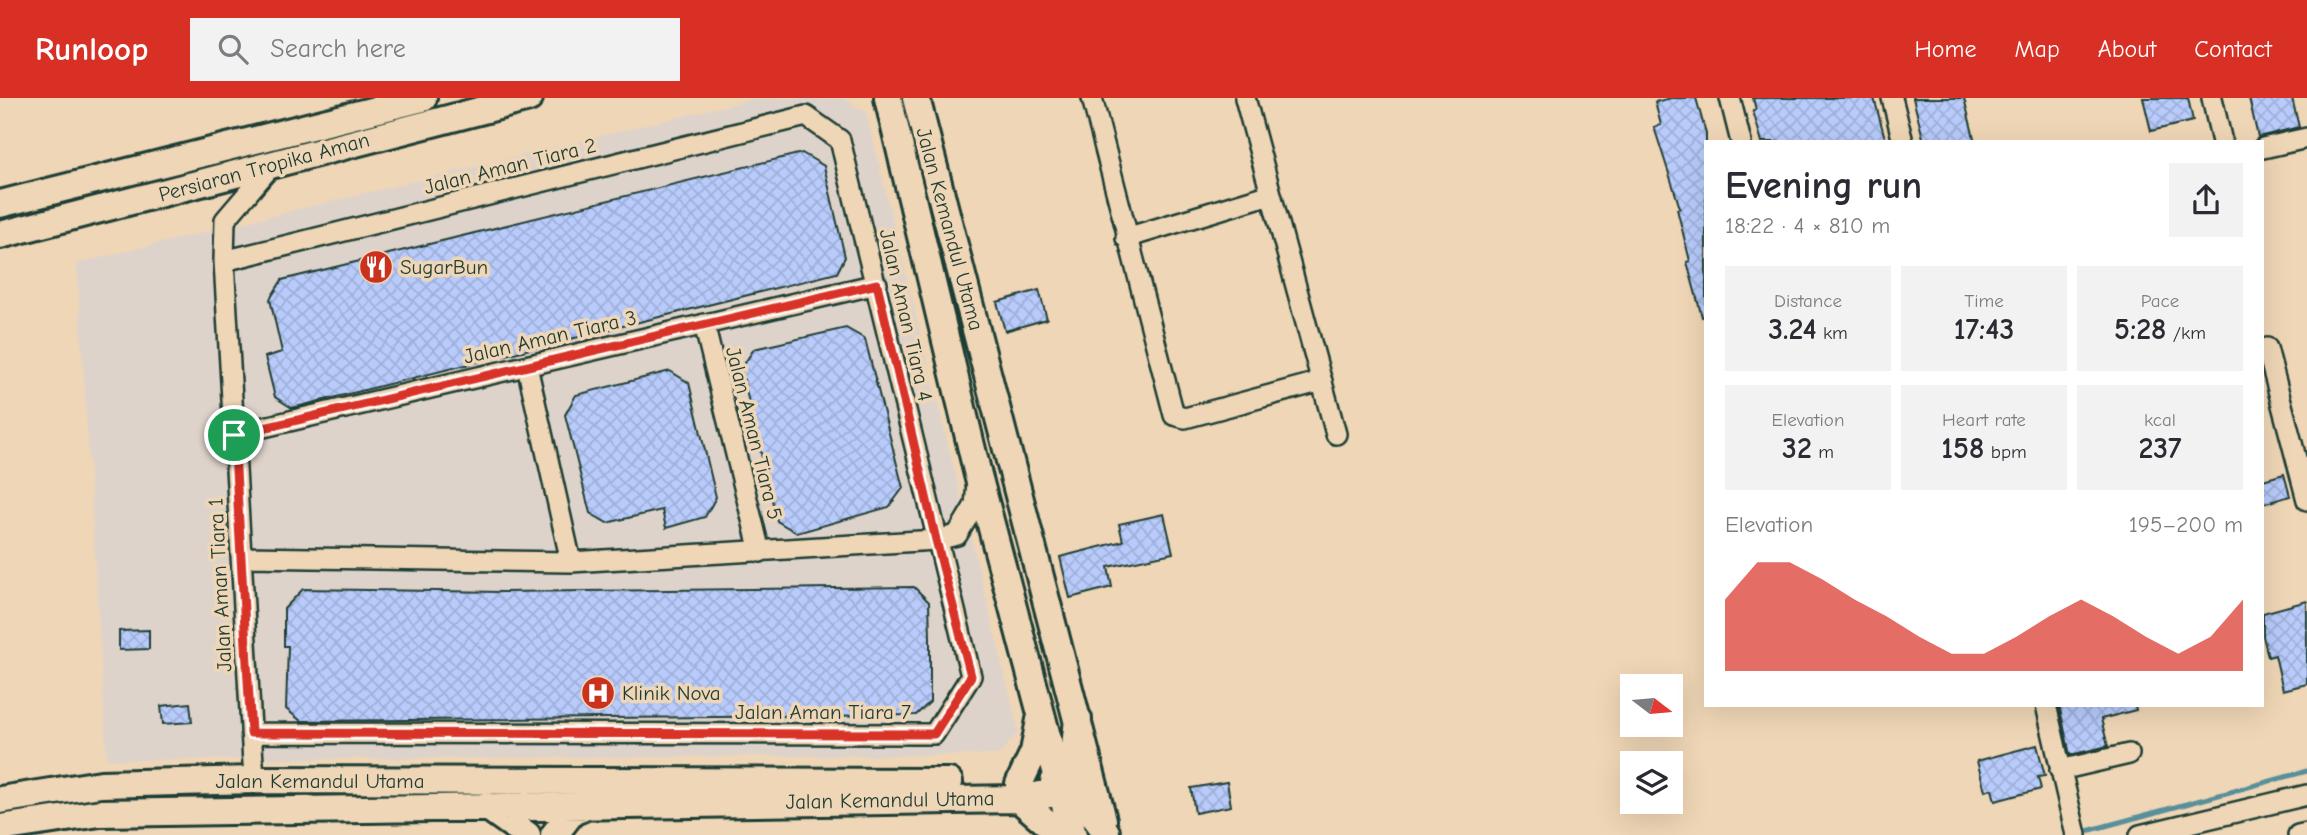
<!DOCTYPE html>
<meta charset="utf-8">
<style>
body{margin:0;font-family:"Comic Neue",sans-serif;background:#f2f2f3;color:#2b2b33;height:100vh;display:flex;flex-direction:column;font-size:26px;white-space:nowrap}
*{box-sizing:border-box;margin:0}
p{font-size:23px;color:#7c7c81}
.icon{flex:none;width:38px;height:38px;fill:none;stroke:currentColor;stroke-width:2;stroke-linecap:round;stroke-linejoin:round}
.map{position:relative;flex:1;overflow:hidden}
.sheet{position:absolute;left:1704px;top:42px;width:560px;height:567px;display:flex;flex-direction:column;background:#fff;border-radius:0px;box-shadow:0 7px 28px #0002}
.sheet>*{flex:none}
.needle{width:46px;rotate:106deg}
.fabs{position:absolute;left:1620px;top:576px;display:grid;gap:14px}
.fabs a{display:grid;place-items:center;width:63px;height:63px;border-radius:0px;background:#fff;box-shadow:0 7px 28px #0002;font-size:35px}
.pin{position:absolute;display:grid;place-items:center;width:60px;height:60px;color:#fff;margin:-30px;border:4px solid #fff;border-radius:50%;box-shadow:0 2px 7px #0007}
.round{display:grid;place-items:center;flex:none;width:74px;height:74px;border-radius:0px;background:#f2f2f3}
.head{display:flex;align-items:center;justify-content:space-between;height:119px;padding:0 21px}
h1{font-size:38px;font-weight:700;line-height:52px}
.figures{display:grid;grid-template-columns:repeat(3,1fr);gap:10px;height:119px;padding:7px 21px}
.figures div{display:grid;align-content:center;border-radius:0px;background:#f2f2f3;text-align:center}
.figures b{font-size:30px;font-weight:700}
.figures small{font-size:19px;font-weight:400}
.figures p{font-size:19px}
.chart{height:196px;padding:14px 21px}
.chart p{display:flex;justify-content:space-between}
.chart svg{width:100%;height:126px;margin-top:7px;fill:#d93025;opacity:.7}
header{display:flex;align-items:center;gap:42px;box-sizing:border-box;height:98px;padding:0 35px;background:#d93025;color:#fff}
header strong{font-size:33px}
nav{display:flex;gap:38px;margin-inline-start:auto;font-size:24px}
.search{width:490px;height:63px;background:#f2f2f3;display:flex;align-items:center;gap:18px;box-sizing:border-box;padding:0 24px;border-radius:0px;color:#7c7c81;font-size:26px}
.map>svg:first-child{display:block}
.built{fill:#ded3cb}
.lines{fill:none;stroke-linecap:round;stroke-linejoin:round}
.stream{stroke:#588f9b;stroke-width:5}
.building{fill:url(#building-cross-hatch);stroke:#1f3d34;stroke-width:2}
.street-casing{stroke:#1f3d34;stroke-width:24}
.secondary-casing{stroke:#1f3d34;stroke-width:32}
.street{stroke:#efd6b6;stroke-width:19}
.secondary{stroke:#efd6b6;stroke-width:26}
.route-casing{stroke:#fff;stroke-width:14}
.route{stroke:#d93025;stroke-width:9}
.labels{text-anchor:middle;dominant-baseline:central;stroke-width:7;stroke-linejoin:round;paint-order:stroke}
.street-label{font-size:21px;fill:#1f3d34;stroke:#efd6b6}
.poi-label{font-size:21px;fill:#1f3d34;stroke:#efd6b6;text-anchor:start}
</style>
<header>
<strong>Runloop</strong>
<div class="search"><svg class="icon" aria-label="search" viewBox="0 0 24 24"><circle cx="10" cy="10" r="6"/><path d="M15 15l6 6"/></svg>Search here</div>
<nav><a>Home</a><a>Map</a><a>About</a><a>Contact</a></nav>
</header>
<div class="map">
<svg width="2307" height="737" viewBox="0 0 2307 737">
<defs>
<pattern id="building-cross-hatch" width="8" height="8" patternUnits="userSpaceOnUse" patternTransform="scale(1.75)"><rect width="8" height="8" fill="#b8cbfb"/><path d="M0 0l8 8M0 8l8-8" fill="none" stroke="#9eafd8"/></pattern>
</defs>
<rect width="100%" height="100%" fill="#efd6b6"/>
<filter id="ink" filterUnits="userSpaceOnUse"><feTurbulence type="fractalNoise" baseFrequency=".0143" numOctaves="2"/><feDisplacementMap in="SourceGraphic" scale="14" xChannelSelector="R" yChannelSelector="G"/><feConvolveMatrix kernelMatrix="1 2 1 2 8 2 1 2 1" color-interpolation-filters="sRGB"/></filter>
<g filter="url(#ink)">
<path class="built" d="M757,0H843L866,14L1019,634L999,657L107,662L77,165Z"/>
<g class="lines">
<path class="stream" d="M2087,733L2307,673"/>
</g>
<path class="building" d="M1671,0H1696L1706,36V218L1702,219L1687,164L1690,163L1677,111L1680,110L1654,29L1661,27L1655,4Z
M1753,0H1874L1886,44H1762L1753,13L1756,12Z
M1913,0H1964L1975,44H1924Z
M2143,0H2188L2193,23L2151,33Z
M2249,0H2292L2299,29L2258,39Z
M802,55L824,68L845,159L837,175L292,310L275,299L265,259L282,254L270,201L282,182Z
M1039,192L1047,221L1005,233L997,204Z
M846,230L865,241L903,390L889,409L797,435L777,423L741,271L754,251Z
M670,273L689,285L716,399L705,419L666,430L662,412L607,425L590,415L565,317L576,297Z
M2284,376L2290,398L2263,406V382Z
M1164,416L1173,455L1108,469L1112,489L1070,500L1060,459L1123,443L1119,426Z
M914,489L929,504L930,539V604L916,617L301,623L286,611L288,548H284V511L303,491L502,494Z
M2307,503V586L2283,592L2275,557L2268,559L2263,538V515Z
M149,532V551L119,552V533Z
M190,605L192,624L163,626L161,608Z
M2059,607H2135L2136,612L2101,621L2108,648L2070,657Z
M2037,647L2045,678L2038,679L2041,691L1995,703L1992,691L1985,693L1977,663Z
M1227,684L1231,708L1195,715L1191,690Z"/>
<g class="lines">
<g class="street-casing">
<path id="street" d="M1092,0L1174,317L1185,320L1322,283
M1245,0L1336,336
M1730,0L1741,44
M1892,0L1903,44
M2212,0L2222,44
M2263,50L2307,40
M1126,140L1271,96
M224,163L806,18L840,42L971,578L934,636L251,635
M704,226L760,454
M2267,250L2307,402
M527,268L571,464
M234,336L877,186
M241,459L571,464L936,442L957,437L975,407L977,385
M2046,607L2076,737
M2060,672L2129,656
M254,682L224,163L225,122L272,67
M2140,737L2307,697
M2298,737L2307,735"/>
</g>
<g class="secondary-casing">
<path id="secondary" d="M888,0L978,377L1073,737
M916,0L1103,722
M0,106L423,0
M0,137L529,0
M1054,684L1071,686L1106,734
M1019,686L1034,654L1040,622
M1019,701L1061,737
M0,702L101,686L254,682L949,684
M486,708L527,737
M0,730L100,715L1019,701L1062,693L1071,686L1078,621
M554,737L572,714L589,707"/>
</g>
<use href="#street" class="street"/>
<use href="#secondary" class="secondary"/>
</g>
</g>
<g class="lines" filter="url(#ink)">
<g class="route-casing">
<path id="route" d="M877,186L936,442L971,578L934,636L251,635L234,337Z"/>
</g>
<use href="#route" class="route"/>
</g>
<defs>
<g id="restaurant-disc" transform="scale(1.75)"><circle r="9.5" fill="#c8321e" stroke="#efd6b6"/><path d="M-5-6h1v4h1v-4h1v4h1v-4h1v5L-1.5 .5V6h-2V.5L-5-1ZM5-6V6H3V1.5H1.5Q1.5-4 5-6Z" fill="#fff"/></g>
<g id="hospital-disc" transform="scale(1.75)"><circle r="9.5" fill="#c8321e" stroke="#efd6b6"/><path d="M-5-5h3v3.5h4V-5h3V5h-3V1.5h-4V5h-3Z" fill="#fff"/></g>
</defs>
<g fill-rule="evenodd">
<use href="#restaurant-disc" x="376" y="169"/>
<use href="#hospital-disc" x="598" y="595"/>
</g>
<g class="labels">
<g class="street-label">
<text transform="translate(510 68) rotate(-14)">Jalan Aman Tiara 2</text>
<text transform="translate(264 69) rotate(-15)">Persiaran Tropika Aman</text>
<text transform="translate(950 131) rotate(75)">Jalan Kemandul Utama</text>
<text transform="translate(906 217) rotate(77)">Jalan Aman Tiara 4</text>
<text transform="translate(550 239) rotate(-13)">Jalan Aman Tiara 3</text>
<text transform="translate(754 335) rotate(76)">Jalan Aman Tiara 5</text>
<text transform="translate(220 487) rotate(-93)">Jalan Aman Tiara 1</text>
<text x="823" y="614">Jalan Aman Tiara 7</text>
<text x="320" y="683">Jalan Kemandul Utama</text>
<text transform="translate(890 702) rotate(-1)">Jalan Kemandul Utama</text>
</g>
<g class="poi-label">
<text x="400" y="169">SugarBun</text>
<text x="622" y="595">Klinik Nova</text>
</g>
</g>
</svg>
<div class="fabs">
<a><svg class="needle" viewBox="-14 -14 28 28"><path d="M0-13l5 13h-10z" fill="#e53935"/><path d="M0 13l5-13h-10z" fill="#7c7c81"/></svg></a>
<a><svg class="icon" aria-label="layers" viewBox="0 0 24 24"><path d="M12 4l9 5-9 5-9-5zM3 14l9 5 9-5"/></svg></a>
</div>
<div class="pin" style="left:234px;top:337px;background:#1e9e55"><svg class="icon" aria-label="arrive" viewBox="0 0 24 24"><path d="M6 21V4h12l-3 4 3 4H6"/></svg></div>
<section class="sheet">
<div class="head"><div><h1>Evening run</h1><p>18:22 · 4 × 810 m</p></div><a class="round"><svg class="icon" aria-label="share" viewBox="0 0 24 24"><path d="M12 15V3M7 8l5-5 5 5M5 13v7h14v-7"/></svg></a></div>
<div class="figures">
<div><p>Distance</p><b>3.24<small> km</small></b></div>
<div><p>Time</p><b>17:43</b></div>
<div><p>Pace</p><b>5:28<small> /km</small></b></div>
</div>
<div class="figures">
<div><p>Elevation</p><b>32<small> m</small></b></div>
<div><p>Heart rate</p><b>158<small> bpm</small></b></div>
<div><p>kcal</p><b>237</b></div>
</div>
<div class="chart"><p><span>Elevation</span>195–200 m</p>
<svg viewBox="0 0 160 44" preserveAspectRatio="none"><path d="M0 44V19L10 6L20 6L30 12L40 19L50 25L60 32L70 38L80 38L90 32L100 25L110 19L120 25L130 32L140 38L150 32L160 19V44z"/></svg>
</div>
</section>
</div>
